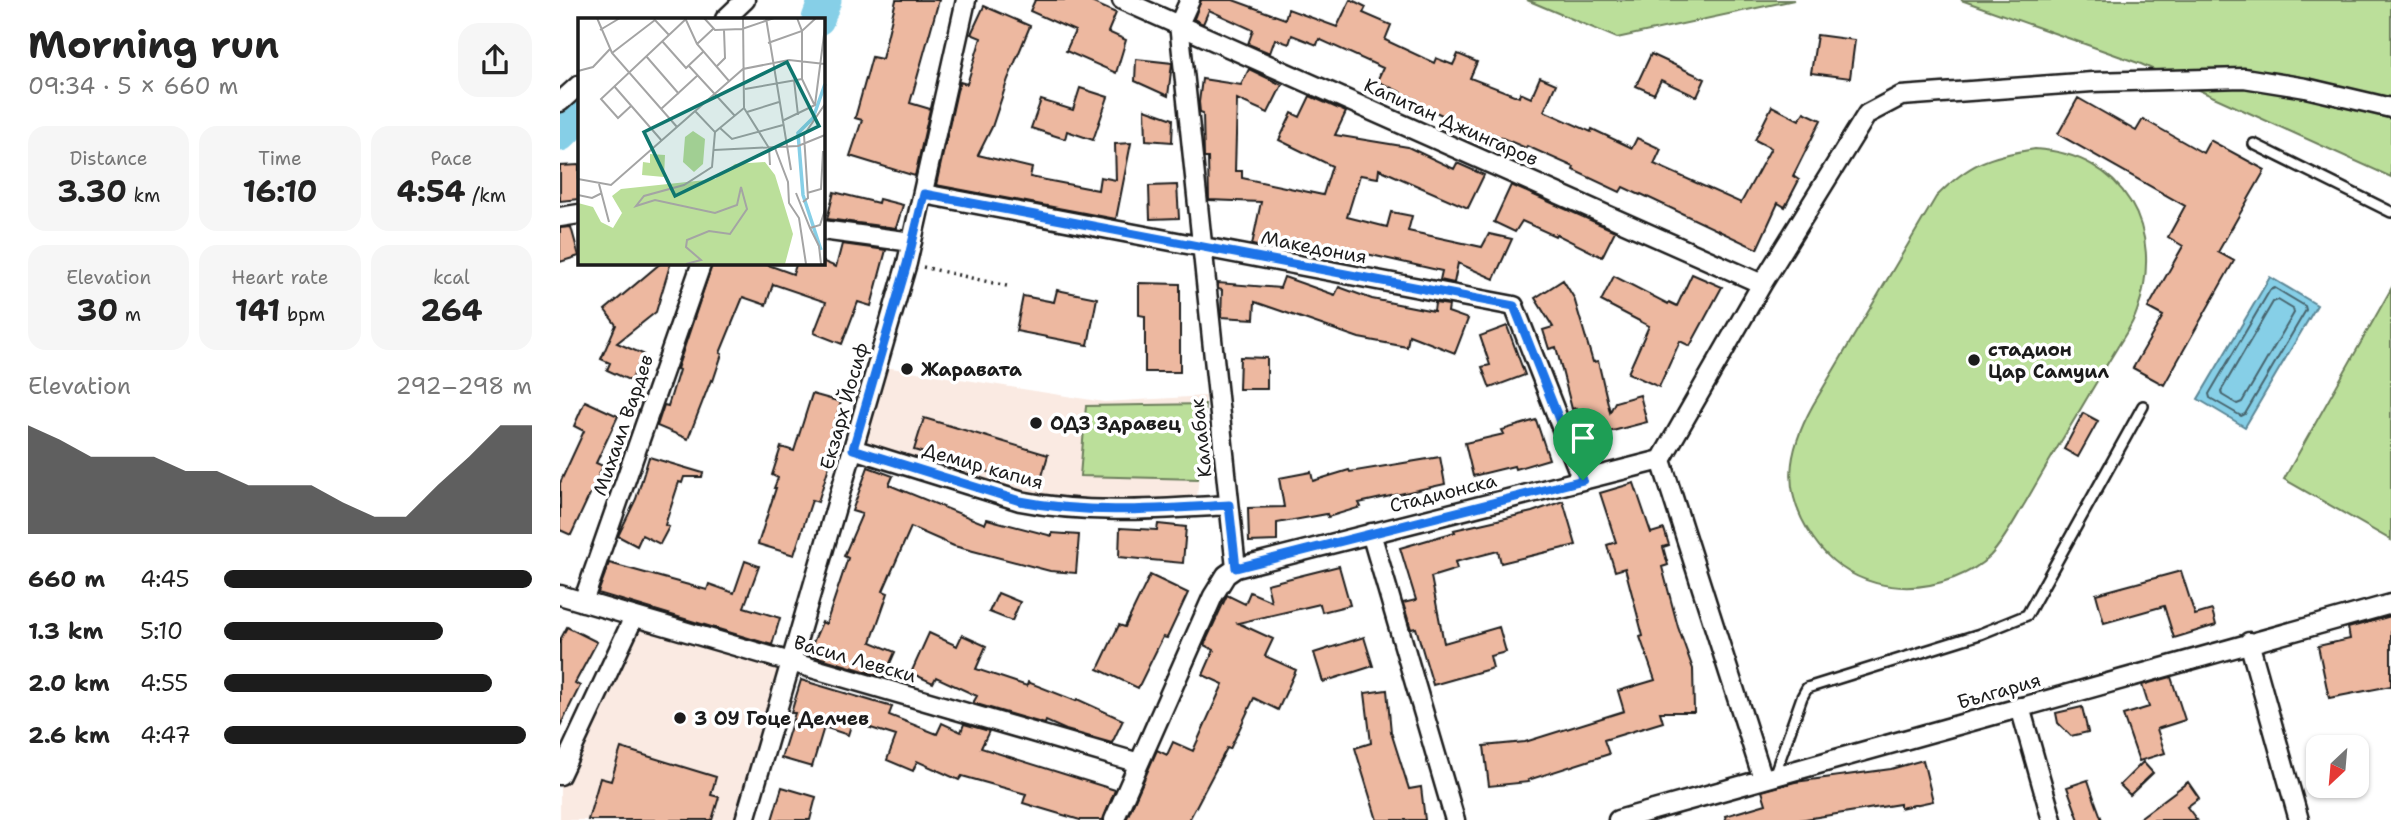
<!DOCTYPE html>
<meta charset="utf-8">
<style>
body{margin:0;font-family:"Shantell Sans",sans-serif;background:#f6f6f6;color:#222;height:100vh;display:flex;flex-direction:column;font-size:26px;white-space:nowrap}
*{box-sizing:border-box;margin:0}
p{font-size:23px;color:#767676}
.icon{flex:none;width:38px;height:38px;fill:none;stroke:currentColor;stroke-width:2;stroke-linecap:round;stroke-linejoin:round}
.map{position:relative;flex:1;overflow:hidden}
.details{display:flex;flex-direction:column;background:#fff;width:560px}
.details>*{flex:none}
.needle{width:46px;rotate:206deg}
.tools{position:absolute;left:1746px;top:735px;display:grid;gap:14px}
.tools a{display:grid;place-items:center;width:63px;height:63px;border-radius:14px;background:#fff;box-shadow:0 2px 5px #0004;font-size:35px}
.pin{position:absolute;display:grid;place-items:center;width:60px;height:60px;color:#fff;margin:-72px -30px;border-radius:50% 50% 50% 0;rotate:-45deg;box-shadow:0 0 7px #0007}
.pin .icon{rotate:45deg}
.round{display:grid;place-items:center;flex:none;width:74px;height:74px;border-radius:21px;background:#f6f6f6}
.head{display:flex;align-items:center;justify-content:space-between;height:119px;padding:0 28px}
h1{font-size:38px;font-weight:700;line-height:52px}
.figures{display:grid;grid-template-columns:repeat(3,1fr);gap:10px;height:119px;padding:7px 28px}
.figures div{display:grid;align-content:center;border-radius:18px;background:#f6f6f6;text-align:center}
.figures b{font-size:30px;font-weight:700}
.figures small{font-size:19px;font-weight:400}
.figures p{font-size:19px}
.chart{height:196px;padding:14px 28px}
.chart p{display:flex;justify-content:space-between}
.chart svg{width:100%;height:126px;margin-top:7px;fill:#1c1c1c;opacity:.7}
ul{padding:0 28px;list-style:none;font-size:23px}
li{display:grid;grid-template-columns:112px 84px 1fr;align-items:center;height:52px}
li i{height:18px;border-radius:9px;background:#1c1c1c}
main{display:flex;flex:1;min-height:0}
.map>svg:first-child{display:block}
.built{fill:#faeae2}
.green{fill:#bbdf9a;stroke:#6c7e5b;stroke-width:2}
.water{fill:#86cfe7;stroke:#5c8796;stroke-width:2}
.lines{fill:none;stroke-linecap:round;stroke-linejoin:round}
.shore{stroke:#46646d;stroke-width:2}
.river{stroke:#86cfe7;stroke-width:33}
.building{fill:#edb8a0;stroke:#1c1c1c;stroke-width:2}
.service-casing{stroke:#1c1c1c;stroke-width:14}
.minor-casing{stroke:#1c1c1c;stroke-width:23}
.path{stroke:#1c1c1c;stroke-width:3.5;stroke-dasharray:2 5;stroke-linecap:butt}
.service{stroke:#fff;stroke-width:9}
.minor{stroke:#fff;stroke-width:18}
.route-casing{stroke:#fff;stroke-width:14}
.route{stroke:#1a73e8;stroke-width:9}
.poi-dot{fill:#1c1c1c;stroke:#fff;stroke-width:2.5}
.labels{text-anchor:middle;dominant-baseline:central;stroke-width:7;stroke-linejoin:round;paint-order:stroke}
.street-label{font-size:19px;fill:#1c1c1c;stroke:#fff}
.poi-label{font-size:19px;font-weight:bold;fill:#1c1c1c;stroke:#fff;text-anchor:start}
.inset-river{fill:none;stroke:#86cfe7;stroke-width:3.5}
.inset-road{fill:none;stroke:#a4a4a4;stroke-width:2}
.view{fill:#0f766e;fill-opacity:0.15;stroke:#0f766e;stroke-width:3.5}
.inset-edge{fill:none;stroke:#1c1c1c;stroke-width:3.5}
</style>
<main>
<section class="details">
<div class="head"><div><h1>Morning run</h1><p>09:34 · 5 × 660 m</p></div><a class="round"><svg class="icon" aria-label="share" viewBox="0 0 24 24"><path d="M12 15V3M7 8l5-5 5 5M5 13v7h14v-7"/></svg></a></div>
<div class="figures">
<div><p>Distance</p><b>3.30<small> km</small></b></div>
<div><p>Time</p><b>16:10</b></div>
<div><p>Pace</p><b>4:54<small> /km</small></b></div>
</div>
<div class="figures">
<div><p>Elevation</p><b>30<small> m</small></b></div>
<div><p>Heart rate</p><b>141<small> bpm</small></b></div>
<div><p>kcal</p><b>264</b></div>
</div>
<div class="chart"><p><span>Elevation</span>292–298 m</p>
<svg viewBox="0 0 160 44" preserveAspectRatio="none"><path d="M0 44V6L10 11L20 17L30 17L40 17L50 22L60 22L70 27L80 27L90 27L100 33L110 38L120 38L130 27L140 17L150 6L160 6V44z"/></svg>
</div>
<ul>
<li><b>660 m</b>4:45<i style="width:100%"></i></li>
<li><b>1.3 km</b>5:10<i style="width:71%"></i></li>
<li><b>2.0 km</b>4:55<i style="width:87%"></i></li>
<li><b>2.6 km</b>4:47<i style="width:98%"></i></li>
</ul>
</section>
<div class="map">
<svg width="1831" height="820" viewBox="0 0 1831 820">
<rect width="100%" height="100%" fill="#fff"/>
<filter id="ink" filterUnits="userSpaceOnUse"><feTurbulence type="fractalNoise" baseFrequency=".0143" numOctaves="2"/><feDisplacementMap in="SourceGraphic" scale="14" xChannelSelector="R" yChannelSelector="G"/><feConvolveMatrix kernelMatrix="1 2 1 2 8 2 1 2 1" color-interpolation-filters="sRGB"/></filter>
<g filter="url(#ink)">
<path class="built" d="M325,367L544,402L646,396L637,497L547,502L473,494L304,441Z
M74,617L230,662L185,820H0V775Z"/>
<path class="green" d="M967,0H1234L1057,38Z
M1401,0H1831V177L1581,64Z
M1475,149C1564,154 1606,230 1577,311C1573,324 1564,336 1557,348C1541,374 1526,400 1511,425C1495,451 1480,477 1465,503C1454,521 1444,541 1430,556C1420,566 1407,573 1394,578C1342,598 1285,585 1253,538C1221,492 1227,452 1253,405L1376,197C1409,163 1429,156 1475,149Z
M1831,289V540L1724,479Z
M645,404L638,479L520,476L526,406Z"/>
<path class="water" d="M1710,277L1757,305L1685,427L1638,399Z"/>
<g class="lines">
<path class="shore" d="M1715,288L1745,306L1746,310L1685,414L1681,416L1650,398L1649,394L1710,290Z
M1718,300L1733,309L1734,313L1682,402L1677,404L1662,395L1661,391L1713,302Z"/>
<path class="river" d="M258,19L265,0
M0,135L19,116"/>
</g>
<path class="building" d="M336,0H379L350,103L370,109L355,176L290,156L302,120L295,118L312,57L322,59Z
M475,0H527L556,13L548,32L566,40L556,73L506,51L515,31L470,11Z
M641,0H673L725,19L728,9L777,27L790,0H792L806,7L803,13L831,25L825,40L874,63L876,58L893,65L898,54L917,62L910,78L959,97L960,93L971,98L980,77L996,84L984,111L1031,132L1032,129L1072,148L1077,138L1101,149L1094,164L1181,203L1211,148L1195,140L1212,106L1239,120L1244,112L1261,120L1233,176L1239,180L1225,207L1218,203L1197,249L1081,194L1080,195L1063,187L1060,192L1013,170L1014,167L967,146L966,148L928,132L923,144L902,134L906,126L856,103L857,100L817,81L823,68L759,39L757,45L732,35L729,44L715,39L710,53L688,44L693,30L649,10L643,24L634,19Z
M424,6L470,26L448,79L432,127L418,155L472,168L470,177L538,190L540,177L556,180L555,144L571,143L556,219L376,185L397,91L400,82L407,84L421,38L411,34Z
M1257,35L1295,40L1290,78L1251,73Z
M1091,54L1145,79L1137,97L1101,80L1094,94L1076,86Z
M576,59L612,63L608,96L575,81Z
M689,69L722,85L708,113L677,99L675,171H682V178L763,195L772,166L719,140L732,113L740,117L750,96L786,112L775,135L848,147L894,169L897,163L924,175L908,208L819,169L818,178L800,175L787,217L827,227L831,212L852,216L848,231L922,247L929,234L952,239L934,279L898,263L894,283L880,280L882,271L789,250L788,255L739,244L737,253L692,245L701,202L649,200L648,158H644L643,113L640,112L639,102L642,79L681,85Z
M520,88L548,97L533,140L507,131L505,139L471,128L481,100L513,110Z
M1518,98L1576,131L1583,119L1643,153L1650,140L1705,170L1658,252L1674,261L1604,385L1573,368L1603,316L1588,308L1623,246L1608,237L1625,206L1498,134Z
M585,109L613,119L612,142L586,140Z
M19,165V199L0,201V166Z
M617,185L619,218L590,219L589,186Z
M951,185L1055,231L1042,257L996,234L995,236L962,221L955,232L934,222Z
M274,192L318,203L319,199L343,205L336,228L267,219Z
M11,227L19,256L0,262V228Z
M282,244L326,250L311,306L298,302L282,344L254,333L266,302L213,284L206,305L183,297L160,353L162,354L153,381L151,380L128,439L97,426L104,405L108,406L119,370L117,369L153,262H200L233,274L237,262H264L276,267Z
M102,262H111L96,312L57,343L83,354L71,381L47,370L50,363L41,359L56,325L45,310Z
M1132,274L1162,287L1130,346L1120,341L1099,387L1068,373L1089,326L1041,301L1054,276L1108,304L1109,302L1117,306Z
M724,277L775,295L779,287L812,299L874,311L875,303L889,305L888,312L908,319L895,353L849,335L847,347L799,338L695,302L694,319L661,317L662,290L658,289V283L720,288Z
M1003,280L1014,298L1033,362L1038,361L1050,412L1055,402L1080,395L1087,422L1045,433L1048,443L1027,449L1016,408L1012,409L996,347L989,349L983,330L993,327L975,298Z
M579,283L620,284V372H585V316L579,315Z
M497,290L537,298L528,345L456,331L463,296L494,302Z
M947,326L965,375L930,388L922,367L930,365L920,336Z
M680,357L707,358V389H679Z
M252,394L281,402L263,461L270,463L258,502L252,500L234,555L198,544L216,488H214L218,478L212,475L221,447L234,451Z
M25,401L58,416L36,463L43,466L11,535L0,530V483L24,431L14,426Z
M1523,413L1538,421L1518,457L1504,449Z
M364,418L488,455L479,487L354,450Z
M976,420L989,459L955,469L954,466L913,476L905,443L944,434L942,430Z
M89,457L143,473L142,477H124L122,483L119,482L105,525L109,527L100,544L82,535L77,546L58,536L76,499Z
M880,457L885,484L799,503L801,507L768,517L767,514L717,523V541L689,542L688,508L724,507L719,478L751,472L753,481L789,470L790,472Z
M308,467L333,476L329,485L425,524L427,519L492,536V533L519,535L516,573L490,571L394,546L351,527L323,591L328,593L311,642L335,652L324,677L248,654L262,622L266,624L288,558L284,556L302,514L292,511Z
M1074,483L1091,533L1104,529L1109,545L1103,547L1108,565L1102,567L1118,627L1133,669L1134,712H1100L1103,722L1044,740L1049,754L968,780L969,782L929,786L924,746L965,742L1064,711L1058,691L1095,680L1080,637L1083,636L1065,568L1055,571L1047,545L1056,542L1040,493Z
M1003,501L1016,545L941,563L938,551L895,562L897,569L871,577L884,643L939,627L946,652L930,656L933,668L873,685L856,628L851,629L843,603L856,600L840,548L895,532L894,530L972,512Z
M598,524L626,527L623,563L559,557L560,528L597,530Z
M185,561L199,566L184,607L220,618L212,645L38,593L49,563L147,590L149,584L174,593Z
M779,566L790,605L762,612L760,604L678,623L713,639L705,656L736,670L718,710L694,698L670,749L667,748L629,820H566L597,750L607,755L613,742L633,751L663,684L643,675L654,650L644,645L667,595L685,604L690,592L711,601L707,584Z
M1621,571L1635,615L1652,610L1656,625L1614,638L1604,606L1544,623L1536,594Z
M590,575L628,593L607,638L603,637L578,688L538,669L559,625L565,627Z
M438,593L460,602L452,621L429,612Z
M1831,616V686L1769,698L1758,646L1790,639L1788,628Z
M7,627L37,642L15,683L20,686L0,726V640Z
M369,633L397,646L402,635L426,646L416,669L467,686L468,682L516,701L517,699L563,720L552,743L506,730L486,721L485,724L413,703L417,696L376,677L373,683L351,673Z
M804,637L813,666L763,682L754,653Z
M1611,677L1625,720L1597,729L1605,753L1579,761L1563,715L1589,707L1582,685Z
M241,680L332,707L329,715L377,734L382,723L401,732L404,724L429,731L421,748L555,790L543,820H520L463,803L466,794L402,776L399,780L357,761L353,771L327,760L336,736L292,722L288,735L264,727L252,767L221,758L235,713H231Z
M827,690L831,732L849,789L861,787L865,820H817L795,748L811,743L805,693Z
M1522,707L1528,732L1511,736L1498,723L1496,713Z
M61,748L156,777L151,795L159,797L152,820H28L40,778L51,781Z
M1363,760L1373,801L1340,808V804L1239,820H1166L1165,816L1206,804L1202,791L1235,782L1331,769Z
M1583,762L1593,773L1570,795L1560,785Z
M1528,780L1535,801L1542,820H1519L1507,787Z
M1628,782L1639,798L1627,807L1637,820H1577Z
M222,787L256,797L250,820H212Z"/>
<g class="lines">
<g class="service-casing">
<path id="service" d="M1694,144L1831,212
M1214,776L1242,697L1247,688L1420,634L1467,615L1583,406"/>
</g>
<g class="minor-casing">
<path id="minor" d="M562,0L1202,284
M630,0L619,24L676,568
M165,19L185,0
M0,102L19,85
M364,194L954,306L1022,480
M0,217L19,214
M262,230L352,242
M293,449L460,501C530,515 599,509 669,505
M811,533L895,820
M0,595L579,763
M23,602L142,262
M1689,642L1739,820
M1460,707L1492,820
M0,775L74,617
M1203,779L1101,460L1202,284L1307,114L1341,96L1532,82L1684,78L1746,88L1831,108
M185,820L347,263L406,0
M554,820L653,596L666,575L676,568L1101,460
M1058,820L1831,604"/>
</g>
<path class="path" d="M363,267L451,287"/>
<use href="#service" class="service"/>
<use href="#minor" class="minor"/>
</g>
</g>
<g class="lines" filter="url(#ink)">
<g class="route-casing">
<path id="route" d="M364,194L954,306L1023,480L676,568L669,505C599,509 530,515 460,501L293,449L347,264Z"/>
</g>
<use href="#route" class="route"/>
</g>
<g class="poi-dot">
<circle cx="1414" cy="360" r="7"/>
<circle cx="347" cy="369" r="7"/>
<circle cx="476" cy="423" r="7"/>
<circle cx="120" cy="718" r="7"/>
</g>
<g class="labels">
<g class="street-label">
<text transform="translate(891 122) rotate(24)">Капитан Джингаров</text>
<text transform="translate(754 247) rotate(11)">Македония</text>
<text transform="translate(284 406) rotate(-74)">Екзарх Йосиф</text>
<text transform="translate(63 425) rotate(-71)">Михаил Вардев</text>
<text transform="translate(641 438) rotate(-96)">Калабак</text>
<text transform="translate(423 466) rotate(16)">Демир капия</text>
<text transform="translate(883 493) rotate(-14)">Стадионска</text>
<text transform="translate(295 659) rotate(16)">Васил Левски</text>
<text transform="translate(1439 691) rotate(-16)">България</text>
</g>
<g class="poi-label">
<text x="1428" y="349">стадион<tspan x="1428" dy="22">Цар Самуил</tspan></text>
<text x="361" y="369">Жаравата</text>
<text x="490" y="423">ОДЗ Здравец</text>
<text x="134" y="718">3 ОУ Гоце Делчев</text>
</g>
</g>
<g transform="translate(18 18)">
<rect width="247" height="247" fill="#fff"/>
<path d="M115,113L127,121L125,146L116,154L105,144L107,119ZM72,136L87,137L86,159L64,157L65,144L72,145ZM187,144L197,157L215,216L207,246H0V185L15,189L23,204L35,210L44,195L34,178L43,171L137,161L157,146Z" fill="#bbdf9a"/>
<path class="inset-river" d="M243,232L225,177L220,115L235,100L247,66"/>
<path class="inset-road" d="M19,0L34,35L99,109M126,0L137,12L164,11L196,0M165,0L166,90L191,130L192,147M188,0L213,152M219,0L224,13V61L236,86M76,1L91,17M108,2L119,26L151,63M22,12L42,0M84,23L108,50L126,33M190,25L224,13L238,0M119,26L135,11M34,35L77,2M68,38L101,76M111,48L157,98M139,48L147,40L146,12M0,53L15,49L32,31M216,62L220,97M36,68L84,123M167,71L224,61M53,88L40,100L23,81L109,0M83,91L120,57M169,94L201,84M204,103L237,87L247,9M142,110L154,121L205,107M137,114L166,90M197,130L210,164L211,185L221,200L228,246M136,132L220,128L247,117M0,161L33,167L165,51L211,42L247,46M21,166L31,204M218,175L232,210L242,207L247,192M229,175L243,171L245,133M0,177L14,180L24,175M225,184L230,180L226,117L247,86M232,210L241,228L243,246M108,246L123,242L108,229L109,222L131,213L152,216L169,191L163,169L159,187L137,195L77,182L58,188L66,178L106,167L134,149L137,114L117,93"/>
<path class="view" d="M209,44L241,108L97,178L66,114Z"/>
<rect width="247" height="247" class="inset-edge"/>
</g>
</svg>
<div class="tools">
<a><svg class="needle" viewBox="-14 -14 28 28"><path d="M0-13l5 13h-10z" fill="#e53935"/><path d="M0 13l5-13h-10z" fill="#767676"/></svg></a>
</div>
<div class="pin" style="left:1023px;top:480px;background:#1e9e55"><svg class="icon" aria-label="arrive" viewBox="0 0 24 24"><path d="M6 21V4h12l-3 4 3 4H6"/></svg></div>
</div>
</main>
